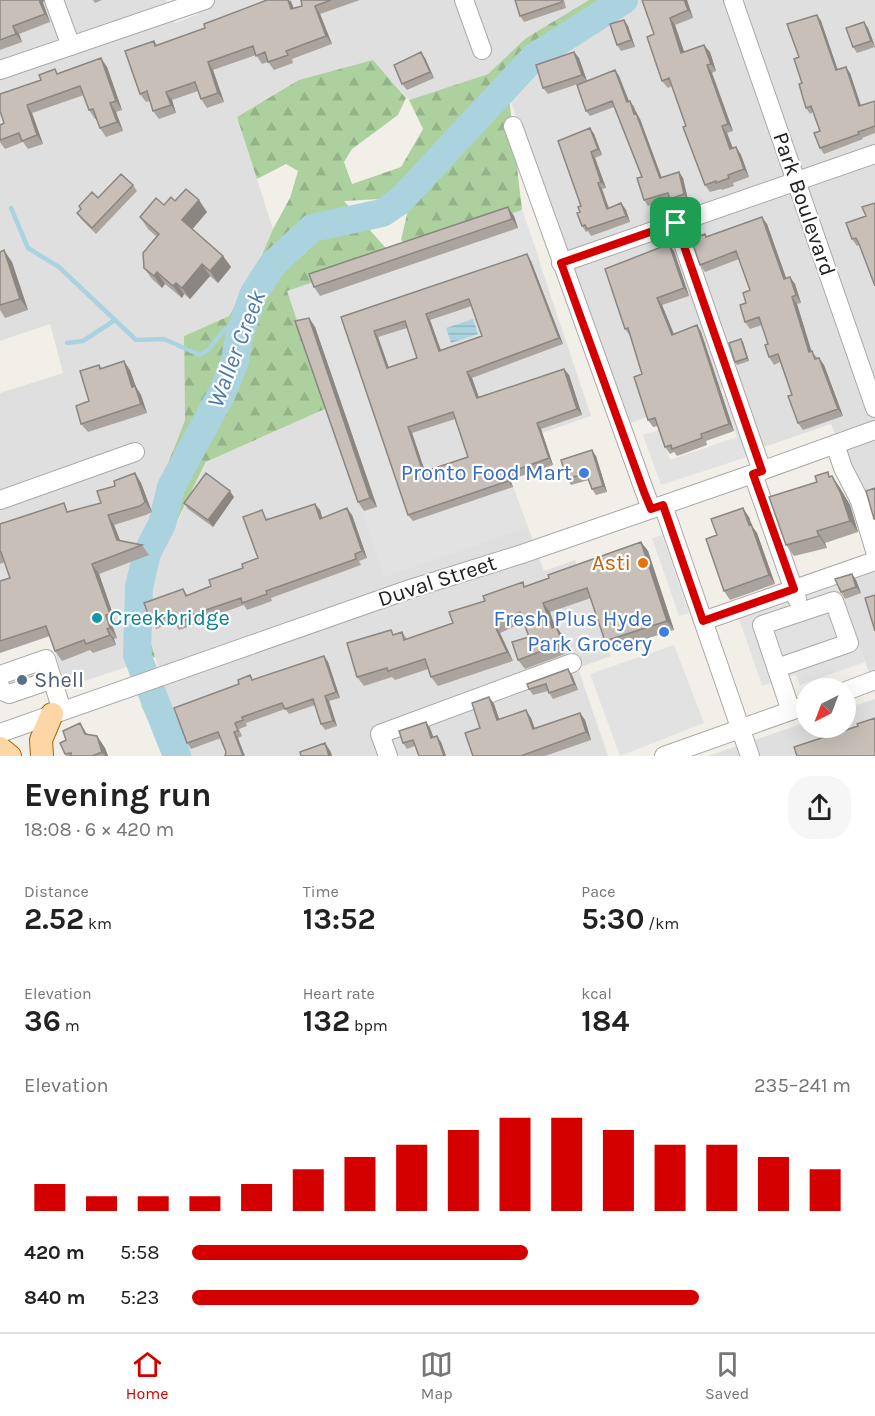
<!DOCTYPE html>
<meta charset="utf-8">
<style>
body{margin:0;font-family:Karla,sans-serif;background:#f6f6f6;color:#222;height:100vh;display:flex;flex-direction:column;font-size:22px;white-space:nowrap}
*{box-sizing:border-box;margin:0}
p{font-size:20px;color:#767676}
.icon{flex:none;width:33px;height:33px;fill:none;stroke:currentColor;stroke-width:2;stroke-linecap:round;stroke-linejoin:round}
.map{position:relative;height:756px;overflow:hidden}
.sheet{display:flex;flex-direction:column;background:#fff;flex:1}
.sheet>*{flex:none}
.needle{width:39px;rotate:222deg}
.tools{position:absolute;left:796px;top:678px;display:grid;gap:12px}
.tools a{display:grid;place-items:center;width:60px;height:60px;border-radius:50%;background:#fff;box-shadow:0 6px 24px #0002;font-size:30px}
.pin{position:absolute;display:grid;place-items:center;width:51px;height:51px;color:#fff;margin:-26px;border-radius:12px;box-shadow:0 3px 9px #0006}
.round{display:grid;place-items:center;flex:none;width:63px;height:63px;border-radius:24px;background:#f6f6f6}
.head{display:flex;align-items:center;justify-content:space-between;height:102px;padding:0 24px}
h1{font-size:33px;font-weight:700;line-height:45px}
.figures{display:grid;grid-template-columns:repeat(3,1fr);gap:9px;height:102px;padding:6px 24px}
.figures div{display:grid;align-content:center}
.figures b{font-size:30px;font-weight:700}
.figures small{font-size:16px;font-weight:400}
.figures p{font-size:16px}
.chart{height:168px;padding:12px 24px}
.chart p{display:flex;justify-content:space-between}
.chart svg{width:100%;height:108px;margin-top:6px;stroke:#d40000;stroke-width:6}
ul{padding:0 24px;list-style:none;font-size:20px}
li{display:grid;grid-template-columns:96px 72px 1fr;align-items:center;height:45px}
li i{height:15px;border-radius:8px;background:#d40000}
.tab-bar{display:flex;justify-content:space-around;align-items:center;height:84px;border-top:2px solid #e0e0e0;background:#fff;font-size:16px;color:#767676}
.tab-bar a{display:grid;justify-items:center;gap:3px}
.tab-bar .current{color:#d40000}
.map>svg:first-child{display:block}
.residential{fill:#e0dfdf}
.forest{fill:url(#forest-firs)}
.parking{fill:#e2e2e2}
.water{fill:url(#water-rules)}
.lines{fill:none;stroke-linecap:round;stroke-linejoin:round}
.stream{stroke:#aad3df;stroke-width:4.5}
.river{stroke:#aad3df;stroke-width:28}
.minor-casing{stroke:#a9a9a9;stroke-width:20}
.major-casing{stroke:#a06b00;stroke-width:24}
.minor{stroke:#fff;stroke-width:18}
.major{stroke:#fcd6a4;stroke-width:22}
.wall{fill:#aba49e;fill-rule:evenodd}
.shaded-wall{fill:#8b8681}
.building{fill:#c7bfb8;stroke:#8b8681;stroke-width:1.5;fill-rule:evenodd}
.route-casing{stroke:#fff;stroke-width:12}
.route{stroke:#d40000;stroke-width:8}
.shop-dot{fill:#3f7fe0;stroke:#fff;stroke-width:2}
.food-dot{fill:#e8710a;stroke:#fff;stroke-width:2}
.culture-dot{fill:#0f9aa8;stroke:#fff;stroke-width:2}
.service-dot{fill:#5c6f8a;stroke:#fff;stroke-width:2}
.labels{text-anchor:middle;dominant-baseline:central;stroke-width:4.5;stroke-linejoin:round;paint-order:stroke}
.street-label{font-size:22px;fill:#222;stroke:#fff}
.shop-label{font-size:22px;fill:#366cbe;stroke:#fff;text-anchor:end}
.food-label{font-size:22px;fill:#c56008;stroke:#fff;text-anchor:end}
.culture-label{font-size:22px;fill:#0d838f;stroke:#fff;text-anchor:start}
.service-label{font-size:22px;fill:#4e5e75;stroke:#fff;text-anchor:start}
.water-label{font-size:24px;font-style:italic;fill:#4a7aab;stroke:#fff}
</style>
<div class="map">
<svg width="875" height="756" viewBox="0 0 875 756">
<defs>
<pattern id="forest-firs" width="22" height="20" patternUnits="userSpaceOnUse" patternTransform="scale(1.5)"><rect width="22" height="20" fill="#add19e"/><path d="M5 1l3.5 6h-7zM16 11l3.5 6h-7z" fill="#95b388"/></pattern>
<pattern id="water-rules" width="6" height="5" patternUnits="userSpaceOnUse" patternTransform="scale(1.5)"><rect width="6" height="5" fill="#aad3df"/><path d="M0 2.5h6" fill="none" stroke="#92b5bf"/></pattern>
</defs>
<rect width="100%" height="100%" fill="#f2efe9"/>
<path class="residential" d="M0,0H166L175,23L199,14L194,0H589L526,38L488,74L409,100L373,60L237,117L273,229L256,269L229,316L184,336L185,420L162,479L152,519L135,567L127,667L66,687L38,600L0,613V393L63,373L50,324L0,341Z
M638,0H875V536L831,424L761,448L739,382L631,423L509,97L549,55Z
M522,210L591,416L499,448L544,571L575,560L611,656L578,668L608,756H190L170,708L147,629L142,592L207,462L326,408L287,291Z
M875,558V689L835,577Z
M875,699V756H708L807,722V728H846V708Z"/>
<path class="forest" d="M589,0H638L549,55L509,97L522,210L413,248L401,240L408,210L402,192L381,199L344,201L392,255L327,408L206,462L142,592L147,629L155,657L127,667L135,567L152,519L162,479L185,420L184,336L229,316L256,269L273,229L290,198L298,171L286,164L257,179L237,117L299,80L373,60L406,98L398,115L352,149L344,162L352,184L401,167L423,129L409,100L488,74L526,38Z
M167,698L190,756H165L141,705Z"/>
<path class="parking" d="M522,210L539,258L345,324L413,521L513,487L527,528L384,577L287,291Z
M734,392L756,454L661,485L643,435L659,430L670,460L737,437L723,396Z
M662,535L689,613L679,616L652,538Z
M835,576L865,662L800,685L796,675L762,686L736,610Z
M674,645L704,723L620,756L590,674Z"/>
<path class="water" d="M473,319L478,334L451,343L446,328Z"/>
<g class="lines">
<path class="stream" d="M11,208L28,248L59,267L136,340L164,339L200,355L209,349L223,331L247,313
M67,343L83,341L115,320"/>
<path class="river" d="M177,756L137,655L139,587L147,553L162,524L171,487L222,393L235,361L239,336L253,295L272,265L312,228L382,213L400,201L534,57L624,0"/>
<g class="minor-casing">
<path id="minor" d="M54,0L71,46
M464,0L482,50
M733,0L875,408
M0,70L205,0
M513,126L651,509
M676,223L762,471
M561,263L875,154
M835,444L843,468L860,501L875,551
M753,474L797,599
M0,500L135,452
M663,505L750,756
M703,621L875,561
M777,668L849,643L834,601L762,625L791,711
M0,675L46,659L62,711
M0,686L2,691L9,694L53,679
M846,691L875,680
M0,733L410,589L522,554L744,477L875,430
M388,756L380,734L572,663
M664,756L807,705"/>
</g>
<g class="major-casing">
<path id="major" d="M0,748L10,756
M42,756L41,740L52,714"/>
</g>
<use href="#minor" class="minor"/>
<use href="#major" class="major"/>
</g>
<path class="wall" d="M0,0H44L43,3L50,22L19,34L22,42L0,50Z
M93,0H102L95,3Z
M301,0H360L320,14L332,44L292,59L293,63L274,70L268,62L262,64L256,55L213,70L224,102L207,108L201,99L198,91L172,100L176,113L159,119L153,111L150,101L146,102L140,94L154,41L157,45L302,6Z
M515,0H564L566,8L524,22L520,16Z
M642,0H687L693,18L675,25L684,52H710L716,71L712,73L733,131L727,133L733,148L736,147L741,155L749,177L733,183L734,186L722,190L721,189L710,192L705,185L672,86L668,88L662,81L654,34Z
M817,15L821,21L837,70L850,73L861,106L875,101V133L862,138L863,139L824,154L820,148V131L813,112L810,114L806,108L799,57Z
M624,20L628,26L635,47L621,51L617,45Z
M864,22L868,28L875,47L857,53L853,47Z
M574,52L579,58L587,81L548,94L543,88Z
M425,58L434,78L407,90L402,84Z
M107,67L122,110L116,112L123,131L106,137L100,128L97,118L95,119L89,110L84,95L32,113L43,144L28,149L23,142L5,149L0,142V125L4,123L58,73Z
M615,70L619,76L629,101L634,106L636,113L640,119L662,178L679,172L683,178L688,200L674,205L670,199L648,206L644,200L642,177L614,107L590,116L586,111Z
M590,128L594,134L602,155L595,158L606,188L602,189L609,208L621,203L626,210L630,222L591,236L588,231L586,232L582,226L580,212Z
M133,185L137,191L96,234L81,219L77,213L81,209L79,206L98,198Z
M175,201L207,212L192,229L223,256L231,267L218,283L210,276L190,299L184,294L182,298L165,284L162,288L152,279L144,268L157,237L148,229L140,217L164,205Z
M514,216L518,228L320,296L314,287Z
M866,216L859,245L857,246L852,239Z
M767,224L786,278L795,284L801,303L797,304L811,351L824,365L843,416L803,430L798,423L792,395L780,362L774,365L769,357L768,344L762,325L750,329L745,322L746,303L750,290L739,259L705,272L700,265L707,236Z
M674,251L689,296L662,305L674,334L697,325L701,332L734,431L706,441L707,445L677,456L674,452L670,454L665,447L658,426L653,427L648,420L642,374L630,336L625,329Z
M0,252L12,262L28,310L5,318L0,310Z
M531,261L563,344L472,378L479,397L564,369L569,375L582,415L541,429L553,465L510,480L513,487L413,521L408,515L341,317ZM472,306L482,336L441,350L430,320ZM407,328L417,358L389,368L378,337ZM455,419L468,457L425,471L412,433Z
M309,318L315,327L377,507L364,511L358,502Z
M743,342L749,361L737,365L735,362Z
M99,365L102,368L130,370L136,387L141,395L147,413L88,432L81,424L89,401Z
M596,456L607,492L596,495L592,489L589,480L571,485L567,479Z
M135,473L141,483L152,512L146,515L114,525L120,541L142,545L149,555L99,574L116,623L112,625L117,638L114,639L116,645L93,653L90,650L62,661L55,651L50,636L0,653V581L10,578L5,562L0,564V523L70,511L101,503L115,486Z
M832,476L840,488L850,505L858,532L825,543L827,548L794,556L786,545L817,482Z
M234,497L213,527L188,509L184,503Z
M320,510L322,518L352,515L367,558L359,561L361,565L271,598L272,601L247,610L244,605L196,622L197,624L179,630L174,622L156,629L151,622L183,589L188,596L211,586L243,568L258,558L267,517L268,519Z
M749,517L752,526L757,533L775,584L730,600L724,591L717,535Z
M641,542L648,551L674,630L611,650L605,641L591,598L550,612L555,627L556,626L562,635L568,648L563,650L565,654L525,669L518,660L529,637L524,622L500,633L513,661L438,686L431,677L428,669L395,680L392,677L364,686L357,677L394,634L402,632L407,639L453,623L526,586L549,578Z
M852,574L856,580L861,593L845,599L841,592Z
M324,656L328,662L340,698L329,701L337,726L325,730L321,724L315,705L289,714L285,709L246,723L247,726L239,729L242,736L238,738H221L191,749L187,743L239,684L250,675L253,680Z
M568,669L572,675L578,690L553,699L548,691L533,695L529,689Z
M489,697L494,704L499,720L526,710L531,718L535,729L580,713L585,720L591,740L545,756H473Z
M426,722L430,728L433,737L441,742L446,756H419L415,746L407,749L403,743Z
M80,723L88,735L97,736L105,748L108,756H66L65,754L66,740Z"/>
<path class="shaded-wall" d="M39,0H44L43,3L50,22L45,14Z
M288,0L291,1L297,17L291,9Z
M684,0H687L693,18L688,10Z
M315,6L320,14L332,44L326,36Z
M817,15L821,21L840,76L836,70Z
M670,18L675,25L687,60L681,53Z
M624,20L628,26L635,47L631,40Z
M864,22L868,28L875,46L871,41Z
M13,26L19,34L22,42L16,34Z
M704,45L710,52L716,71L711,64Z
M421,52L425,58L434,78L430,72Z
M574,52L579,58L587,81L582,75Z
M101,58L107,67L122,110L116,101Z
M208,62L213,70L224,102L218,93Z
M707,65L712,73L733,131L728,124Z
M846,67L850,73L863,112L859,106Z
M615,70L619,76L631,107L627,102Z
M166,92L172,100L176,113L171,105Z
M630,101L640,119L664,184L660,178Z
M110,103L116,112L123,131L117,122Z
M27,105L32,113L43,144L37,135Z
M722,126L727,133L736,157L730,149Z
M590,128L594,134L602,155L598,149Z
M736,147L741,155L749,177L744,169Z
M591,152L595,158L606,188L601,182Z
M679,172L683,178L688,200L684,194Z
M598,183L602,189L611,215L607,209Z
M199,200L207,212L190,232L182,220Z
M621,203L626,210L630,222L626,216Z
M508,207L514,216L518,228L512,219Z
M762,217L767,224L789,286L784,279Z
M669,244L674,251L689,296L684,288Z
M4,250L12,262L28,310L20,299Z
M527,254L531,261L563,344L559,338Z
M223,256L231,267L218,283L210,271Z
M202,264L210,276L190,299L182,288Z
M157,272L165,284L162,288L154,276Z
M790,277L795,284L801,303L796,295Z
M176,283L184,294L182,298L173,286Z
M792,297L797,304L814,359L809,352Z
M657,298L662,305L677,342L672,335Z
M426,314L430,320L443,357L439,351Z
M309,318L315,327L377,507L370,498Z
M697,325L701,332L734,431L729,424Z
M374,331L378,337L391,374L387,368Z
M741,339L743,342L749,361L747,358Z
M819,358L824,365L843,416L838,409Z
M124,361L130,370L136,387L141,395L147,413L141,404L132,387Z
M564,369L569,375L582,415L577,409Z
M467,372L472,378L481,404L477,398Z
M537,423L541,429L553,465L549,458Z
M408,427L412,433L427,478L423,472Z
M592,450L596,456L607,492L603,486Z
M135,473L141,483L152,512L145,502Z
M505,474L510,480L513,487L508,481Z
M832,476L840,488L850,505L858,532L850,521Z
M230,491L234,497L213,527L208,520Z
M315,504L320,510L325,526L320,519Z
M347,508L352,515L367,558L362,551Z
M743,508L749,517L752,526L757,533L775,584L769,575Z
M108,515L114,525L124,550L117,540Z
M817,531L825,543L827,548L819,536Z
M641,542L648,551L674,630L667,621Z
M92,564L99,574L116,623L110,614Z
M852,574L856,580L861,593L856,587Z
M543,603L550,612L558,637L552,628Z
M106,615L112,625L117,638L110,628Z
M494,624L500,633L513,661L507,652Z
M556,626L562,635L568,648L561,639Z
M107,629L114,639L116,645L110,635Z
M324,656L328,662L340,698L336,692Z
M568,669L572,675L578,690L574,684Z
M325,696L329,701L337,726L333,721Z
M489,697L494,704L502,727L497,720Z
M526,710L531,718L538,737L533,729Z
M580,713L585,720L591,740L586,732Z
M426,722L430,728L436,744L431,738Z
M234,732L238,738L245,756H243Z
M97,736L105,748L108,756H105L102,752Z
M437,736L441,742L446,756H444Z
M325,743L331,752L332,756H329Z"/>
<path class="building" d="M0,0H39L45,14L13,26L16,34L0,40Z
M267,0H288L291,9L302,6L301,0H331L315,6L326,36L286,51L288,55L268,62L265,52L256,56L253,46L208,62L218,93L201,99L195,82L166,92L171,105L153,111L147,91L140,94L125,51L154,41L155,46L205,28L204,24Z
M515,0H562V2L520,16Z
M642,0H684L688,10L670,18L681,53L704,45L711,64L707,65L728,124L722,126L730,149L736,147L744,169L728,175L729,178L716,183V181L705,185L683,127L686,126L669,78L662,81L647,37L654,34Z
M817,15L836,70L846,67L859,106L875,101V126L858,132L859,134L820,148L814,133L820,131L811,106L806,108L799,84L802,83L794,59L799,57L787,24Z
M624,20L631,40L617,45L610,24Z
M864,22L871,41L853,47L846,28Z
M421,52L430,72L402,84L394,65Z
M574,52L582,75L543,88L536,65Z
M101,58L116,101L110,103L117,122L100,128L93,109L89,110L80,86L27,105L37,135L22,141L19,133L0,140V125L4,123L0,111V94L41,80L39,75L55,69L57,74Z
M615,70L627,102L630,101L634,114L636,113L660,178L679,172L684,194L670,199L668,193L644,200L637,178L642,177L612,101L586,111L577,85Z
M590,128L598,149L591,152L601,182L598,183L607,209L621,203L626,216L587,229L585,225L582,226L577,213L580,212L578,207L581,206L558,141Z
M121,174L133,185L92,228L77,213L81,209L79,206L92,192L98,198Z
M186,189L199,200L182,220L223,256L210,271L202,264L182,288L176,283L173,286L157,272L154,276L144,268L143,253L159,234L140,217L156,198L164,205L171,197L175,201Z
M875,203V286L859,244L856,238L852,239L846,223L866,216L862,207Z
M508,207L512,219L314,287L309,274Z
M762,217L784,279L790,277L796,295L792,297L809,352L812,351L815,359L819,358L838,409L798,423L788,396L792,395L778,354L769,357L765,345L768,344L759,317L745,322L740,305L746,303L743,293L750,290L736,251L700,265L691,239L705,234L706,237Z
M669,244L684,288L657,298L672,335L697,325L729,424L701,434L702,438L672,449L671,445L665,447L655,418L648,420L634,377L642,374L628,328L625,329L605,269Z
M4,250L20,299L0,305V252Z
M527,254L559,338L467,372L477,398L564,369L577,409L537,423L549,458L505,474L508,481L408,515L341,317ZM469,299L482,336L439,351L426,314ZM405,321L417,358L387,368L374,331ZM453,412L468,457L423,472L408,427Z
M309,318L370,498L358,502L295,321Z
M741,339L747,358L735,362L729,343Z
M124,361L132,387L135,386L141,404L81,424L76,406L89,401L80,371L99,365L100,369Z
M592,450L603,486L592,489L586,473L567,479L561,460Z
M828,472L829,477L832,476L841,494L850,521L817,531L819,536L786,545L769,497L817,482L815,476Z
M135,473L145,502L140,506L108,515L117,540L142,545L92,564L110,614L106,615L110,628L107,629L110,635L86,644L84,640L55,651L46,626L0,641V581L10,578L1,552H0V524L64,503L67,512L101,503L97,491L115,486L114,481Z
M206,473L230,491L208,520L184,503Z
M875,488V519H874L866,491Z
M315,504L320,519L347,508L362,551L355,554L356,559L266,591L267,594L242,603L241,598L191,615L192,617L174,624L171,615L151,622L144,603L183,589L186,596L211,586L209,580L243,568L242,564L258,558L243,517L262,510L266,520Z
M743,508L749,525L751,524L769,575L724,591L706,539L717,535L711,519Z
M641,542L667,621L605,641L587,588L543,603L552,628L556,626L561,639L557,641L558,645L518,660L512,642L529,637L520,612L494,624L507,652L431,677L425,659L388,671L387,668L357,677L347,643L391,630L393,635L402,632L404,640L453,623L449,612L485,601L483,596L523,582L524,587L549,578L548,575Z
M852,574L856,587L841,592L835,579Z
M875,595V631L865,598Z
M324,656L336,692L325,696L333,721L321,724L313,699L285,709L282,703L242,717L243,720L235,723L238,731L234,732L243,756H225L226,752L218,732L187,743L174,708L239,684L238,680L250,675L252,680Z
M568,669L574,684L549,693L546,684L529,689L527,684Z
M489,697L497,720L526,710L533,729L580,713L586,732L521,756H473L465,733L480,728L472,703Z
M875,718V756H797L794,747L858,726L857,724Z
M426,722L431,738L437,736L444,756H419L413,740L403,743L399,731Z
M80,723L85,734L97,736L102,752L92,756H71V753L65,754L60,743L66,740L63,731Z
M325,743L329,756H301L300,752Z"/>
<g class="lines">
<g class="route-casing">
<path id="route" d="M676,223L762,471L753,474L794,589L703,621L663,505L651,509L644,492L561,263Z"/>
</g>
<use href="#route" class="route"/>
</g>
<g class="shop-dot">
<circle cx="584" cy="473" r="6"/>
<circle cx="664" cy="632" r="6"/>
</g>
<circle class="food-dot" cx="643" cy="563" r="6"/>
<circle class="culture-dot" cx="97" cy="618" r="6"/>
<circle class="service-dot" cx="22" cy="680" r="6"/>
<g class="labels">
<g class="street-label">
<text transform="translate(804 204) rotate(71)">Park Boulevard</text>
<text transform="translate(437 581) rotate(-18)">Duval Street</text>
</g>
<g class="shop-label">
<text x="572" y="473">Pronto Food Mart</text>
<text x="652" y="619">Fresh Plus Hyde<tspan x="652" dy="25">Park Grocery</tspan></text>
</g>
<g class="food-label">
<text x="631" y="563">Asti</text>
</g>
<g class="culture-label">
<text x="109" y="618">Creekbridge</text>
</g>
<g class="service-label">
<text x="34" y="680">Shell</text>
</g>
<g class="water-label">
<text transform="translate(236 349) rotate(-69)">Waller Creek</text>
</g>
</g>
</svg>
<div class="tools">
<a><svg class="needle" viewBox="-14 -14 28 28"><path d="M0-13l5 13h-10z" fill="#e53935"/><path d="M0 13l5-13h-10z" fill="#767676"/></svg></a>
</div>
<div class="pin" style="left:676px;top:223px;background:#1e9e55"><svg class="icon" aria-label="arrive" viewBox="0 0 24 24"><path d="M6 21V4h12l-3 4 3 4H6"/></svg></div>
</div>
<section class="sheet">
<div class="head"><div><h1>Evening run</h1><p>18:08 · 6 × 420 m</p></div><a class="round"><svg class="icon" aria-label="share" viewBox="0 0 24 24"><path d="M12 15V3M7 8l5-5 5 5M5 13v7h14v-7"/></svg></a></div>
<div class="figures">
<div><p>Distance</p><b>2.52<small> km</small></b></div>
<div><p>Time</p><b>13:52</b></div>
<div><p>Pace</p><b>5:30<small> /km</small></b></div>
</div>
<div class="figures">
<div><p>Elevation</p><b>36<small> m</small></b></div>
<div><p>Heart rate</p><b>132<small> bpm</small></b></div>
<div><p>kcal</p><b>184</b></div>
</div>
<div class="chart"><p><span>Elevation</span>235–241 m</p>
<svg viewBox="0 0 160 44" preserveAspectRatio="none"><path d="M5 44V33M15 44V38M25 44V38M35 44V38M45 44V33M55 44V27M65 44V22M75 44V17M85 44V11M95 44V6M105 44V6M115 44V11M125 44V17M135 44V17M145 44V22M155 44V27"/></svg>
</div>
<ul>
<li><b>420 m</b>5:58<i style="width:51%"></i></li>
<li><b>840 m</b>5:23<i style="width:77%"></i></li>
</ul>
</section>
<nav class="tab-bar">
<a class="current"><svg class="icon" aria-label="home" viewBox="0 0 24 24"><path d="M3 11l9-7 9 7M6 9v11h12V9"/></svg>Home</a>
<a><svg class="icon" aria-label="map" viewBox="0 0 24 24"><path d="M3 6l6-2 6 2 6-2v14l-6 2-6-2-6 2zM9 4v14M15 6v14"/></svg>Map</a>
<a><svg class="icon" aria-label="saved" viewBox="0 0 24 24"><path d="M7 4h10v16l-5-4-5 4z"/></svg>Saved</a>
</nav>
